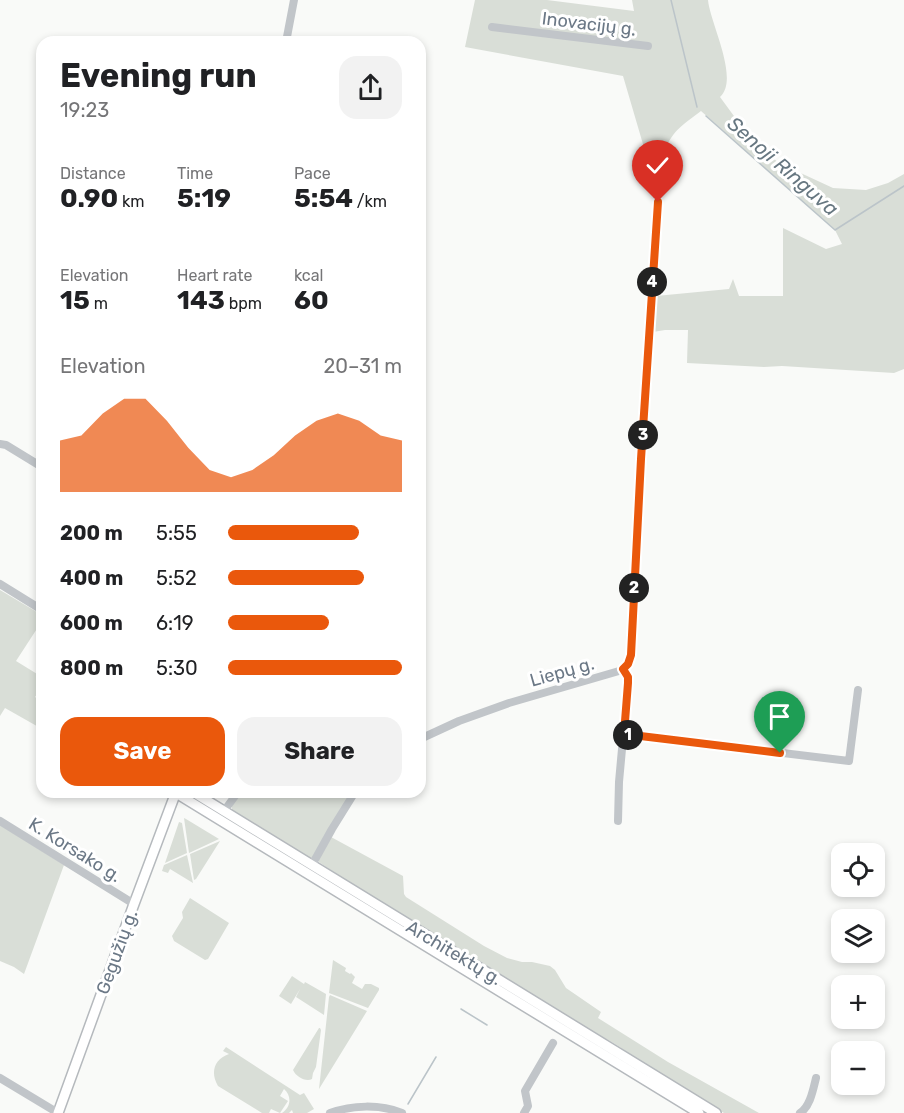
<!DOCTYPE html>
<meta charset="utf-8">
<style>
body{margin:0;font-family:Rubik,sans-serif;background:#f2f2f2;color:#202124;height:100vh;display:flex;flex-direction:column;font-size:22px;white-space:nowrap}
*{box-sizing:border-box;margin:0}
p{font-size:20px;color:#757577}
.icon{flex:none;width:33px;height:33px;fill:none;stroke:currentColor;stroke-width:2;stroke-linecap:round;stroke-linejoin:round}
.map{position:relative;flex:1;overflow:hidden}
.drawer{position:absolute;left:36px;top:36px;width:390px;height:762px;display:flex;flex-direction:column;background:#fff;border-radius:18px;box-shadow:0 3px 9px #0003}
.drawer>*{flex:none}
.fabs{position:absolute;left:831px;top:843px;display:grid;gap:12px}
.fabs a{display:grid;place-items:center;width:54px;height:54px;border-radius:12px;background:#fff;box-shadow:0 3px 9px #0003;font-size:30px}
.pin{position:absolute;display:grid;place-items:center;width:51px;height:51px;color:#fff;margin:-62px -26px;border-radius:50% 50% 50% 0;rotate:-45deg;box-shadow:0 0 6px #0007}
.pin .icon{rotate:45deg}
.km{position:absolute;width:30px;height:30px;margin:-15px;border-radius:50%;background:#222;color:#fff;font-size:16px;line-height:30px;text-align:center}
.round{display:grid;place-items:center;flex:none;width:63px;height:63px;border-radius:18px;background:#f2f2f2}
.overview{display:flex;align-items:center;justify-content:space-between;height:102px;padding:0 24px}
h1{font-size:33px;font-weight:700;line-height:45px}
.stats{display:grid;grid-template-columns:repeat(3,1fr);gap:9px;height:102px;padding:6px 24px}
.stats div{display:grid;align-content:center}
.stats b{font-size:26px;font-weight:700}
.stats small{font-size:16px;font-weight:400}
.stats p{font-size:16px}
.chart{height:168px;padding:12px 24px}
.chart p{display:flex;justify-content:space-between}
.chart svg{width:100%;height:108px;margin-top:6px;fill:#ea580c;opacity:.7}
.primary-button{display:flex;gap:12px;margin-top:auto;padding:12px 24px}
.primary-button a{flex:1;height:69px;border-radius:18px;background:#ea580c;color:#fff;font-size:24px;font-weight:700;line-height:69px;text-align:center}
.primary-button a+a{background:#f2f2f2;color:#202124}
ul{padding:0 24px;list-style:none;font-size:20px}
li{display:grid;grid-template-columns:96px 72px 1fr;align-items:center;height:45px}
li i{height:15px;border-radius:8px;background:#ea580c}
.map>svg:first-child{display:block}
.green{fill:#d9ded7}
.lines{fill:none;stroke-linecap:round;stroke-linejoin:round}
.stream{stroke:#bbc4c9;stroke-width:1.5}
.major-casing{stroke:#b5b9bd;stroke-width:12}
.minor{stroke:#c1c5c9;stroke-width:8}
.major{stroke:#fff;stroke-width:9}
.route-casing{stroke:#fff;stroke-width:12}
.route{stroke:#ea580c;stroke-width:8}
.labels{text-anchor:middle;dominant-baseline:central;stroke-width:6;stroke-linejoin:round;paint-order:stroke}
.street-label{font-size:18px;fill:#6b7886;stroke:#fff}
.water-label{font-size:20px;font-style:italic;fill:#677781;stroke:#fff}
</style>
<div class="map">
<svg width="904" height="1113" viewBox="0 0 904 1113">
<rect width="100%" height="100%" fill="#f9faf8"/>
<path class="green" d="M475,0H547L634,11L632,0H708C710,23 740,79 720,97L753,142L779,163L833,188L866,190L888,183L904,174V369L894,373L782,366L764,367L687,363L688,330H665L653,332L656,296L729,289L733,279L739,296H783V228L826,249L842,244L835,230L701,111C683,125 674,129 664,151H645L623,76L465,47Z
M0,590L42,615V621L16,661L42,677V687L35,697L42,702V729L5,708L0,716Z
M240,792H353L314,857L311,858L298,852L232,812V806Z
M184,818L186,819L219,839L189,853Z
M179,822L182,823L187,853L165,863Z
M0,825L64,865L24,974L14,967L0,961Z
M331,837L403,876L404,894L406,897L484,946L507,958L522,962H532L550,966L555,970L566,988L601,1012L598,1018L668,1062L759,1113H724L634,1058C621,1047 609,1039 593,1033L361,891L319,862L318,858Z
M220,841L196,879L194,880L190,854Z
M187,855L193,883L170,869L168,873L162,871L164,865Z
M190,898L229,923L208,959L205,960L174,941L172,936L183,918L182,912Z
M333,960L346,968L345,971L350,974L351,973L355,977L352,983L362,989L365,984H371L379,988V990L368,1008L329,993Z
M292,976L304,984L305,982L326,994L324,1015L296,997L300,989L291,1004L279,996Z
M330,995L367,1011L319,1089L329,997Z
M319,1028H320L321,1030L316,1067L313,1073L312,1079C306,1082 296,1077 293,1070Z
M226,1047L300,1095L304,1093L314,1109L307,1113H293L292,1110L289,1113H282C291,1107 292,1096 284,1089L280,1096L288,1101L280,1113L271,1109L269,1113H262L218,1086C210,1073 214,1059 229,1054L223,1051Z"/>
<g class="lines">
<path class="stream" d="M671,0L697,107
M706,116L835,230L904,186
M461,1009L487,1025
M408,1104L436,1057"/>
<g class="major-casing">
<path id="major" d="M193,792L716,1113
M176,793L699,1113
M58,1113L134,904L176,792"/>
</g>
<path class="minor" d="M492,27L648,46
M286,42L294,0
M0,444L6,445L42,467
M0,584L42,610
M42,696L41,698H42
M625,734L849,761L858,690
M420,739L459,721L509,703L619,671C627,668 629,663 631,655L648,344L658,213L657,182
M224,811L238,792
M0,821L134,904
M618,821L619,782L628,683V677L623,669
M312,865L332,829L355,792
M0,1078L58,1113
M330,1113C352,1105 380,1104 402,1113
M524,1113L528,1106L525,1091L553,1043
M800,1113C810,1107 813,1090 816,1078"/>
<use href="#major" class="major"/>
</g>
<g class="lines">
<g class="route-casing">
<path id="route" d="M658,202L641,459L631,655L628,664L623,669L628,677V683L624,734L780,753"/>
</g>
<use href="#route" class="route"/>
</g>
<g class="labels">
<g class="street-label">
<text transform="translate(589 24) rotate(7)">Inovacijų g.</text>
<text transform="translate(562 672) rotate(-16)">Liepų g.</text>
<text transform="translate(75 850) rotate(32)">K. Korsako g.</text>
<text transform="translate(117 952) rotate(-70)">Gegužių g.</text>
<text transform="translate(454 953) rotate(31)">Architektų g.</text>
</g>
<g class="water-label">
<text transform="translate(783 166) rotate(41)">Senoji Ringuva</text>
</g>
</g>
</svg>
<div class="fabs">
<a><svg class="icon" aria-label="locate" viewBox="0 0 24 24"><circle cx="12" cy="12" r="6"/><path d="M12 2v4M12 18v4M2 12h4M18 12h4"/></svg></a>
<a><svg class="icon" aria-label="layers" viewBox="0 0 24 24"><path d="M12 4l9 5-9 5-9-5zM3 14l9 5 9-5"/></svg></a>
<a>+</a>
<a>−</a>
</div>
<div class="pin" style="left:780px;top:753px;background:#1e9e55"><svg class="icon" aria-label="arrive" viewBox="0 0 24 24"><path d="M6 21V4h12l-3 4 3 4H6"/></svg></div>
<div class="pin" style="left:658px;top:202px;background:#d93025"><svg class="icon" aria-label="check" viewBox="0 0 24 24"><path d="M5 12l5 5 9-10"/></svg></div>
<b class="km" style="left:628px;top:735px">1</b>
<b class="km" style="left:634px;top:588px">2</b>
<b class="km" style="left:643px;top:435px">3</b>
<b class="km" style="left:652px;top:282px">4</b>
<section class="drawer">
<div class="overview"><div><h1>Evening run</h1><p>19:23</p></div><a class="round"><svg class="icon" aria-label="share" viewBox="0 0 24 24"><path d="M12 15V3M7 8l5-5 5 5M5 13v7h14v-7"/></svg></a></div>
<div class="stats">
<div><p>Distance</p><b>0.90<small> km</small></b></div>
<div><p>Time</p><b>5:19</b></div>
<div><p>Pace</p><b>5:54<small> /km</small></b></div>
</div>
<div class="stats">
<div><p>Elevation</p><b>15<small> m</small></b></div>
<div><p>Heart rate</p><b>143<small> bpm</small></b></div>
<div><p>kcal</p><b>60</b></div>
</div>
<div class="chart"><p><span>Elevation</span>20–31 m</p>
<svg viewBox="0 0 160 44" preserveAspectRatio="none"><path d="M0 44V23L10 21L20 12L30 6L40 6L50 15L60 26L70 35L80 38L90 35L100 29L110 21L120 15L130 12L140 15L150 21L160 23V44z"/></svg>
</div>
<ul>
<li><b>200 m</b>5:55<i style="width:75%"></i></li>
<li><b>400 m</b>5:52<i style="width:78%"></i></li>
<li><b>600 m</b>6:19<i style="width:58%"></i></li>
<li><b>800 m</b>5:30<i style="width:100%"></i></li>
</ul>
<div class="primary-button"><a>Save</a><a>Share</a></div>
</section>
</div>
